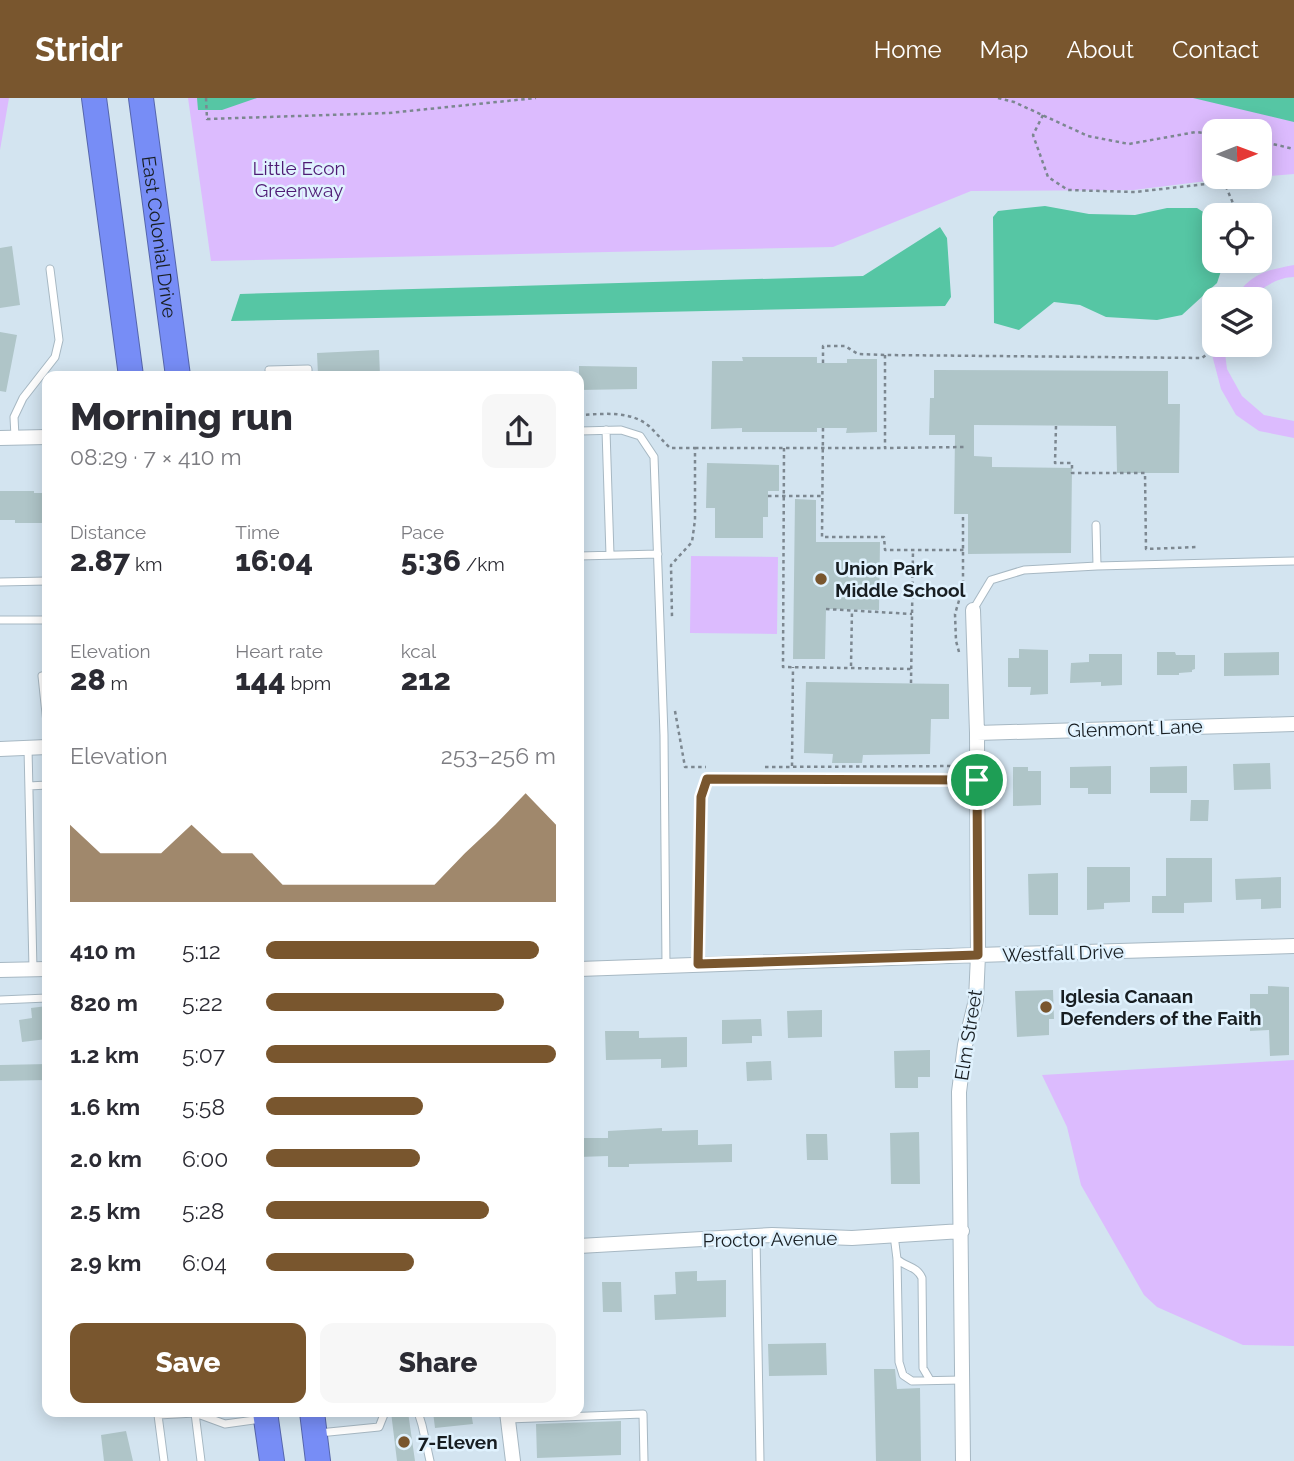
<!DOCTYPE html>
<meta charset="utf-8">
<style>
body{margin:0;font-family:Raleway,sans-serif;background:#f7f7f7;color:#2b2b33;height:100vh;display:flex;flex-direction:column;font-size:26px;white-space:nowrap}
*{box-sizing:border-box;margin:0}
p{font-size:23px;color:#7c7c81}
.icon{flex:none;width:38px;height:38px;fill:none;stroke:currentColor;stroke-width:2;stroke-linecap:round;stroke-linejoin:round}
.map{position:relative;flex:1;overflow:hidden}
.details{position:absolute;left:42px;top:273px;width:542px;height:1046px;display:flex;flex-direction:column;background:#fff;border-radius:14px;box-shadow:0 4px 18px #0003}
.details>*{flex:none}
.needle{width:46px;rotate:89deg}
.buttons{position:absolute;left:1202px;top:21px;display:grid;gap:14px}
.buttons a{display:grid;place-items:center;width:70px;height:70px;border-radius:14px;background:#fff;box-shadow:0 4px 18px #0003;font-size:35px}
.pin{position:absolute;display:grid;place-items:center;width:60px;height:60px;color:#fff;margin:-30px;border:4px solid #fff;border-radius:50%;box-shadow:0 2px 7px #0007}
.round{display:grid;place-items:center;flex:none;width:74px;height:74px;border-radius:14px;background:#f7f7f7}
.headline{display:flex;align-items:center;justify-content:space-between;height:119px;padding:0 28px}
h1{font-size:38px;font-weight:800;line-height:52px}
.metrics{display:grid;grid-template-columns:repeat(3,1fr);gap:10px;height:119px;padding:7px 28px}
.metrics div{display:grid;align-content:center}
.metrics b{font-size:30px;font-weight:800}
.metrics small{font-size:19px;font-weight:400}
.metrics p{font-size:19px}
.chart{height:196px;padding:14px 28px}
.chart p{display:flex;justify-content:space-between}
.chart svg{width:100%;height:126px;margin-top:7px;fill:#79562e;opacity:.7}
.button{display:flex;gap:14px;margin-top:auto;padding:14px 28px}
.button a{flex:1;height:80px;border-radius:14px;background:#79562e;color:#fff;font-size:28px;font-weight:800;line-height:80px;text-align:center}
.button a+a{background:#f7f7f7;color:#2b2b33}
ul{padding:0 28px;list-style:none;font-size:23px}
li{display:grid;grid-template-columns:112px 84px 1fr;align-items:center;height:52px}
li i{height:18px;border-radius:9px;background:#79562e}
header{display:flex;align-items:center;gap:42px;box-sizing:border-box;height:98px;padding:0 35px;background:#79562e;color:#fff}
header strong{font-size:33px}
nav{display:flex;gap:38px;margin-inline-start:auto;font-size:24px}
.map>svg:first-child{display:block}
.green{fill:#dcbbfe}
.water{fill:#56c6a4}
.building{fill:#afc5c8}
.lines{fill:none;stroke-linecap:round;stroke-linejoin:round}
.lane-casing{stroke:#a7b8c3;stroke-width:9}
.street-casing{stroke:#a7b8c3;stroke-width:16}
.highway-casing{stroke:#5666ac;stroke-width:26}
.path{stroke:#7c8790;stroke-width:2.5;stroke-dasharray:3.5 3.5;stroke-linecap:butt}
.lane{stroke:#fff;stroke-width:7}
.street{stroke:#fff;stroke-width:14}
.highway{stroke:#778df6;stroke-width:24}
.route-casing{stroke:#fff;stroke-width:14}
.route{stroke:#79562e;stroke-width:9}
.poi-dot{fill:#79562e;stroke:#e0f2fe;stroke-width:2.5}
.labels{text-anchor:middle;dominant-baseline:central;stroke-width:5;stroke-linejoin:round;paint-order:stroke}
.park-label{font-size:19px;fill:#4e1b74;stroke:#e0f2fe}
.street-label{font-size:19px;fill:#181e22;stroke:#e0f2fe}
.poi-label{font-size:19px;font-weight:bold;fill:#181e22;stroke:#e0f2fe;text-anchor:start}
</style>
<header>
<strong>Stridr</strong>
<nav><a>Home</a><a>Map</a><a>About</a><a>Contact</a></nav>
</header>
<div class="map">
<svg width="1294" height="1363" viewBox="0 0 1294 1363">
<rect width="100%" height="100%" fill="#d3e4f0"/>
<path class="green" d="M0,0H9L0,52Z
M188,0H1294V76L1260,79V33H1214V79H1260L1223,81L1134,92L971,93L833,149L211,163Z
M1294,167V179C1278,179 1261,190 1250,201H1233C1253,175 1263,173 1294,167Z
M1214,239V247H1224L1227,271L1242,298L1264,317L1294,323V340L1259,333L1236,317L1221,291L1211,253Z
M691,458L778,459L777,536L690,535Z
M1294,962V1248L1243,1247L1157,1209L1144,1197L1081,1087L1067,1029L1042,977Z"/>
<path class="water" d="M197,0H257L222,12H198Z
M1193,0H1294V24Z
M1045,108L1089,116L1135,117L1167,110H1197L1211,119L1214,123V163L1224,164L1217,185L1182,217L1157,222L1106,219L1080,207L1054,204L1019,232L994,225L993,119L998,113Z
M940,129L947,140L951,199L945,208L231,223L240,196L863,178Z"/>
<path class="building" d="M12,148L20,207L0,210V150Z
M0,234L17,237L6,294L0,293Z
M379,252L380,278H339V275L318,277L317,255Z
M742,259H817V265H847V261H877V334L846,335L847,330H817V334H742V330L711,331L712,263H743Z
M579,268L637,269V291L579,292Z
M934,272L1168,273V306H1180L1179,375H1117L1116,328L974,327V358L992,359V369L1072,370L1071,455L968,456V416H954L955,337H929L930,300H934Z
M707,365L779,367V393H768V419H763V440H715V410H706Z
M0,393H34V395H47V425H15V422H0Z
M795,401L816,402V444H880L879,512L826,511L825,561H793Z
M1019,551L1048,552V596L1030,597L1031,589H1008V560H1019Z
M1157,554H1175L1176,557H1195V571L1192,572V574L1179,575V577H1157Z
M1279,554V577L1224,578V555Z
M1089,556H1122V587L1101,588V584L1070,585L1071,565L1089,564Z
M806,584L949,586V621H931L930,656L863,657L862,665H832L833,656L804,655Z
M1270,665L1271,691L1234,692L1233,666Z
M1111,668V696H1088V690H1070V669Z
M1187,668V695H1150V669Z
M1013,669H1028V673H1041V707L1013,708Z
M1191,702H1209L1208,723H1190Z
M1166,760H1212V804L1184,805V815H1152V798H1166Z
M1087,769H1130V804L1104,805V811L1087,812Z
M1058,775V817H1029L1028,776Z
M1281,779V810L1261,811V801L1236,802L1235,781Z
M1268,888L1289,889V957L1270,958L1269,932L1250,933V896H1268Z
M1053,892L1054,921H1049V937L1017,939L1015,893Z
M47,908V941L22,944L19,922L32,920L31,910Z
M822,912V939L788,940L787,913Z
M761,921L762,938H752V945L722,946V922Z
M605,933H639V940L687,939V969L661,970V961L606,962Z
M930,952V979H918V990H895L894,953Z
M771,963L772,982L747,983L746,964Z
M47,966V982L0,983V967Z
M662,1030V1033L698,1032V1047L732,1046V1064L629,1066V1069H608V1058L579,1059V1040H608V1033Z
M919,1034L920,1086H891L890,1035Z
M806,1036H827L828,1062H807Z
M697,1173V1183L726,1182V1219L655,1222L654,1197L676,1196L675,1174Z
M602,1184H621L622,1214H603Z
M826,1245L827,1277L769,1278L768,1246Z
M874,1271H895L897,1291L920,1290L921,1363H876Z
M391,1314H408L415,1363H397Z
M433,1314H471L473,1326L435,1330Z
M621,1323V1357L537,1360L536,1326Z
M126,1333L133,1363H104L101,1337Z"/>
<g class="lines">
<g class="lane-casing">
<path id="lane" d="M270,278L269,272L308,271V278
M606,332L610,457
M579,333L621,332L640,338L654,359L664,637L666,867
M15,339L14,319L23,300L55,259L59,242L50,171
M1096,427L1097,468L1294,463
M579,458L658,456
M0,484L47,483
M973,512L991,482L1024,472L1097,468
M0,522H47
M47,577L42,578L47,625
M28,650L33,871
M29,688L47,687
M698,866L701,699L707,681L977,682
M0,902L47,900
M894,1137L897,1161L899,1264L903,1277L912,1283L962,1282
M756,1138L760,1363
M897,1161C905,1169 917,1168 922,1180L923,1270L930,1282
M418,1314L422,1327L430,1363
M195,1315L201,1363
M508,1321L643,1316L644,1363
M319,1335L379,1329L385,1314
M164,1363L158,1317L195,1315L225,1326L262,1321"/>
</g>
<g class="street-casing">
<path id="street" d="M0,340L47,339
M977,635L1294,626
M0,651L47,649
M579,871L978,857L1294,848
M0,872L47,871
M579,1148L772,1137L852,1140L962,1133
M507,1314L513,1363
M963,1363L959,994L965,947L976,902L978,857L977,635L973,512"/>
</g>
<g class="highway-casing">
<g id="highway">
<path d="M94,0L131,278"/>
<path id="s1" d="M141,0L178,278"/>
<path d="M265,1314L272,1363"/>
<path d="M312,1314L318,1363"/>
</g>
</g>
<path class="path" d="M206,0L207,21L389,15L536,0
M998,0L1014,4L1088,38L1129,46L1196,34L1214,36
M1043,17L1033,37L1048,79L1068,92L1135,94L1224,84L1238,117
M1260,43L1294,51
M1257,163L1262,175
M885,257V350L965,349
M823,265V248H845L858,256L885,257L1202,260L1211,253
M579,317C604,316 631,312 650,329C657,336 663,343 670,350H695V422L692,444L671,467L672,519
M1056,328L1055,365H1072V375H1145L1146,451L1198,449
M823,330L822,439H884L885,452H964
M695,350H885
M784,350L783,569L912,571
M768,398H822
M826,511L912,516
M959,554L956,543L955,516L963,489V416
M851,568L852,512
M911,585L913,452
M675,613L685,669H706
M792,668L793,569
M765,669L963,668V666"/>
<use href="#lane" class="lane"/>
<use href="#street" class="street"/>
<use href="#highway" class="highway"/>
</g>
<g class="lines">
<g class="route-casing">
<path id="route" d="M707,681L977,682L978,857L698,866L701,699Z"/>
</g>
<use href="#route" class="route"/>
</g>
<g class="poi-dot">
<circle cx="821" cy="481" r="7"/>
<circle cx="1046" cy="909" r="7"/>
<circle cx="404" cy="1344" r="7"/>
</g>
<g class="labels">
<g class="park-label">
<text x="299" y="70">Little Econ<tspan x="299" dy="22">Greenway</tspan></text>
</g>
<g class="street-label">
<text stroke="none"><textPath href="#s1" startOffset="140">East Colonial Drive</textPath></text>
<text transform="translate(1135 630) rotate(-2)">Glenmont Lane</text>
<text transform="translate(1063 855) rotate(-2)">Westfall Drive</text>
<text transform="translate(968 937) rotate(-81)">Elm Street</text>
<text transform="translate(770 1141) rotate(-1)">Proctor Avenue</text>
</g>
<g class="poi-label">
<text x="835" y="470">Union Park<tspan x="835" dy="22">Middle School</tspan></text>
<text x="1060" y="898">Iglesia Canaan<tspan x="1060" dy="22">Defenders of the Faith</tspan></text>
<text x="418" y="1344">7-Eleven</text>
</g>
</g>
</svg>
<div class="buttons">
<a><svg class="needle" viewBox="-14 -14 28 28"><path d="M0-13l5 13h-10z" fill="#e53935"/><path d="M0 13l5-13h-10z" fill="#7c7c81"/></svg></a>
<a><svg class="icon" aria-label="locate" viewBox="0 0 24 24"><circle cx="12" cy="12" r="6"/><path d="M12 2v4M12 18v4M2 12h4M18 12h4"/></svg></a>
<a><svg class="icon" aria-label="layers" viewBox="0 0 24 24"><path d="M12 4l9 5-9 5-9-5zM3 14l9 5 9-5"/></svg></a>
</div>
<div class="pin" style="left:977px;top:682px;background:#1e9e55"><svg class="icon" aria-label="arrive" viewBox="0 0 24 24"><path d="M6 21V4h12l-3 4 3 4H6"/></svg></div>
<section class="details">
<div class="headline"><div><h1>Morning run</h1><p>08:29 · 7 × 410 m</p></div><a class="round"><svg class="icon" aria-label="share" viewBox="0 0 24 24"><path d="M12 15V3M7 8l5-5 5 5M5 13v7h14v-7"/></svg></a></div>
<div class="metrics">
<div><p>Distance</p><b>2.87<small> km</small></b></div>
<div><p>Time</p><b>16:04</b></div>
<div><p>Pace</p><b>5:36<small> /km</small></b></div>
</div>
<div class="metrics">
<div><p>Elevation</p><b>28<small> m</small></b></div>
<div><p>Heart rate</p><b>144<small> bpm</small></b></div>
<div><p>kcal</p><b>212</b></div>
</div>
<div class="chart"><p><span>Elevation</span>253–256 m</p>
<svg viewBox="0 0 160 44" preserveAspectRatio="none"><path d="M0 44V17L10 27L20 27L30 27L40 17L50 27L60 27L70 38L80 38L90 38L100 38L110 38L120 38L130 27L140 17L150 6L160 17V44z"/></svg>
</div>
<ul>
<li><b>410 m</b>5:12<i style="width:94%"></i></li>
<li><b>820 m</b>5:22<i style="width:82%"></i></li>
<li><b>1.2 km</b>5:07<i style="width:100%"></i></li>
<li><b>1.6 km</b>5:58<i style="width:54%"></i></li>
<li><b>2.0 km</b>6:00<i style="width:53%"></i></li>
<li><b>2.5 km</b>5:28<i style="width:77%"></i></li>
<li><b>2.9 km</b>6:04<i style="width:51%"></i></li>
</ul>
<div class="button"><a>Save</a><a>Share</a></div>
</section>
</div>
